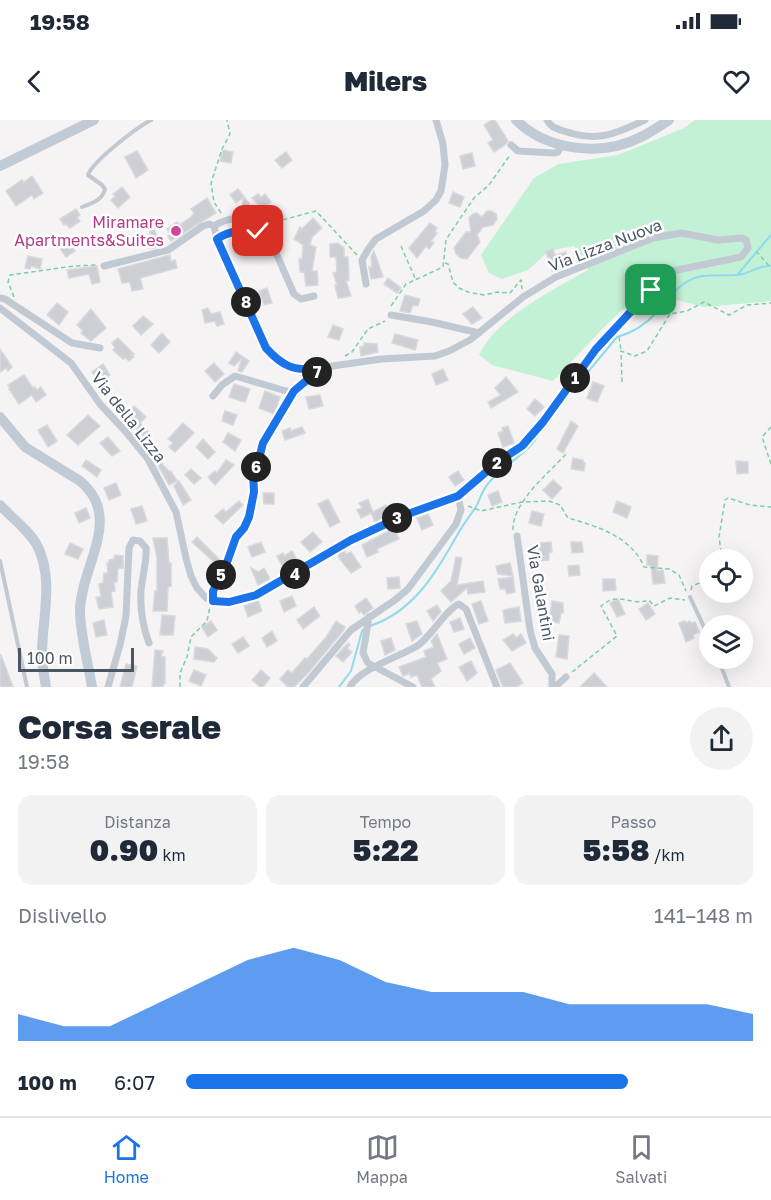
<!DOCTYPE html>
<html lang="it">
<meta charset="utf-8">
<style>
body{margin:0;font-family:"Golos Text",sans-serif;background:#f2f2f3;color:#1f2937;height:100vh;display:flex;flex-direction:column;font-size:22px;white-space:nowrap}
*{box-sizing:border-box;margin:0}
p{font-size:20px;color:#747a83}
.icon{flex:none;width:33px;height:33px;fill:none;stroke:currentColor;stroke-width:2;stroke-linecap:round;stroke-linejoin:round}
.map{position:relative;height:567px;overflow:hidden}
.drawer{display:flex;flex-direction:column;background:#fff;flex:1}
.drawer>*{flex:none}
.buttons{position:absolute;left:699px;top:429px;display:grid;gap:12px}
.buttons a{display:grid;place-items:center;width:54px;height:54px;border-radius:50%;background:#fff;box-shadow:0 6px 24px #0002;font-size:30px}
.scale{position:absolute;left:18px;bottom:15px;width:116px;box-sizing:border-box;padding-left:6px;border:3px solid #4a5661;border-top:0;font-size:16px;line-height:21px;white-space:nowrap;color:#4a5661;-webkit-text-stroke:4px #fff;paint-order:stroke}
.pin{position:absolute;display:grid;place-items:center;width:51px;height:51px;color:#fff;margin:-26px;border-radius:12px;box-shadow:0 3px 9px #0006}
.km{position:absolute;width:30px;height:30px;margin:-15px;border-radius:50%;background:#222;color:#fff;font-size:16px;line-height:30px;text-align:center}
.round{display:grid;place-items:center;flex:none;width:63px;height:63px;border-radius:32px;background:#f2f2f3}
.headline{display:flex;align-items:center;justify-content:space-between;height:102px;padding:0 18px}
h1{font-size:33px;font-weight:800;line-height:45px}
.metrics{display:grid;grid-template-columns:repeat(3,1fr);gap:9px;height:102px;padding:6px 18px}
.metrics div{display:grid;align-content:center;border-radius:15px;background:#f2f2f3;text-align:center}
.metrics b{font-size:30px;font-weight:800}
.metrics small{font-size:16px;font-weight:400}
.metrics p{font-size:16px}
.chart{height:168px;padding:12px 18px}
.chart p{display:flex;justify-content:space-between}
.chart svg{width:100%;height:108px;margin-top:6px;fill:#1a73e8;opacity:.7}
ul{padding:0 18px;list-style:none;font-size:20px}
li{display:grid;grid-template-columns:96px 72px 1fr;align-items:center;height:45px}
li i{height:15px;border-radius:8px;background:#1a73e8}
.status{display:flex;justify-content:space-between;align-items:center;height:42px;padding:0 30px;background:#fff;direction:ltr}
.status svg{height:16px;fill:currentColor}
header{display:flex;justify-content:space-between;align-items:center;height:78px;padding:0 18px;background:#fff;font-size:27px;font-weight:800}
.tabs{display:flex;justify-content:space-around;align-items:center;height:84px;border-top:2px solid #e0e1e3;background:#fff;font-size:16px;color:#747a83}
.tabs a{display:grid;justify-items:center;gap:3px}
.tabs .on{color:#1a73e8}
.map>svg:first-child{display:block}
.green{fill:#c3f1d5}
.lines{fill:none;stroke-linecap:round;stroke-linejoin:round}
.stream{stroke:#90daee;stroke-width:2}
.building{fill:#cdcfd5;stroke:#d7d9de;stroke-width:1.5}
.path{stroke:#7ad0a6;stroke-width:1.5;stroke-dasharray:4.5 3;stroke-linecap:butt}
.lane{stroke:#c1cad2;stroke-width:4}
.street{stroke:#c1cad2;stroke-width:7}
.secondary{stroke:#c1cbd6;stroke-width:10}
.route-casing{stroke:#fff;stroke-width:12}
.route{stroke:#1a73e8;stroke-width:8}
.hotel-dot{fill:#d1479c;stroke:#fff;stroke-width:2}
.labels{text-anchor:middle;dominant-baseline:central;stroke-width:5;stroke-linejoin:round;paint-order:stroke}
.hotel-label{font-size:16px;fill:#b23c85;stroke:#fff;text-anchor:end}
.street-label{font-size:16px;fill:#4a5661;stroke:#fff}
</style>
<div class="status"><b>19:58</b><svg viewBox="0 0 49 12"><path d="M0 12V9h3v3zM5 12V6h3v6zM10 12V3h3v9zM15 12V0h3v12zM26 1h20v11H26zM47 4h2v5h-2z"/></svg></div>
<header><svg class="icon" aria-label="back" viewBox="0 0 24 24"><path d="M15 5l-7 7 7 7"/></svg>Milers<svg class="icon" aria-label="heart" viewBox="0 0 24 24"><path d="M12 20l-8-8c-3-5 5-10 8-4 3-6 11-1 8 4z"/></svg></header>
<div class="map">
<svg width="771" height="567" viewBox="0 0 771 567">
<rect width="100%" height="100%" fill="#f5f3f3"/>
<path class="green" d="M695,0H771V181L704,187L642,171L606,205L553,261L492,245L479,235C497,197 553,170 588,150L574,126L549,131L528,150L502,159L489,153L481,135L534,58L559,44L618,35L684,8Z"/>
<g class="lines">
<path class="stream" d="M738,154L771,115
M552,295L617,217C632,213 646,204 656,193C669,179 679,162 698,157C710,154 724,156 736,155C748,155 758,145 771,146
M370,506C415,491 437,451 459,412C464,403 471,395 477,385C480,379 482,371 487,365C499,349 517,340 531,325C537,319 539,313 543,306
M339,567L351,551L362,511L365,508"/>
</g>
<path class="building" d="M492,0H495L508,21L505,25L494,32L488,23L493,20L484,5Z
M223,30L233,32L231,43L220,41Z
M137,31L148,50L136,58L125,37Z
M286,32L292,40L282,48L275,40Z
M472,33L475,46L463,49L460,36Z
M32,56L43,73L34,79L32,75L16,86L6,71L22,60L24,62Z
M122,67L130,77L118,88L111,80L115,76L113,74Z
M238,69L249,83V92H242L243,78L236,83L230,75Z
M453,72L464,77L460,87L449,83Z
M258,74L261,77L265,74L271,82L264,88L262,85L260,87L252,78Z
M207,78L216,93L171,121L168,116L171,115L167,109L177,102L179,105L191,97L194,93L191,89Z
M76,89L80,95L77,97L80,101L70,108L66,104L64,105L60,99Z
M487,91H491L496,94L497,99L493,105L483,107L477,115L480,122L467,139L461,138L456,134L454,128L466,112H471L469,98L473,94L477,93L482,97Z
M313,98L322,108L312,117L310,125L316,127L312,151H317L318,165L306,166L304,152H300L299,139H302L303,125L294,119L300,107L302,109Z
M151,103L162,126L150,129L148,126Z
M430,103L437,108L435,111L437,113L431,121L434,123L429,129L426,126L417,138L409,128Z
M68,122L75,131L66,137L60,128Z
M338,123L344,128V137H348L349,160L346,161L351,176L341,178H338L335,165H337L333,153L337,152L336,137H330V124Z
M553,129L555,135L566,132L569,141L559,144L560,149L552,151L546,131Z
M374,131L383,157L371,159L369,147H372L371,136Z
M170,135L171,141L175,140L177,148L140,158L143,169L132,171L130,162L122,163L118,149Z
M28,136L42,139L40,149L31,146L30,149L25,148Z
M97,146L100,162L92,164L89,154L69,158L67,150Z
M388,158L401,168L397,173L384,164Z
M267,168L272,183L264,185L259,171Z
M405,175L420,179L418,186L413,185L410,193L400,191Z
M57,183L68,192L59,205L47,195Z
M473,187L482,198L472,204L463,194Z
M208,188L211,194L220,192L224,204L217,206L215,201L205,203L202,190Z
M91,189L106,208L91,221L81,213L83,211L77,205Z
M143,196L153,204L141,215L133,206Z
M333,205L343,209L339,220L328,217Z
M162,213L170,222L159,233L151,225Z
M395,214L418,220L415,230L392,223Z
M118,218L134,234L132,235L134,237L129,241L125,238L123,239L113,230L115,228L112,223Z
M364,223L377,224L378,232L361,236L360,227L364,226Z
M0,229L12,247L8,251L6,248L0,252Z
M236,232L249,241L242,252L238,251L242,238L234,246L229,243Z
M214,243L224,254L215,262L205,251Z
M103,244L110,255L99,263L92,252Z
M443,249L448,260L436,265L432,254Z
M24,255L33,268L35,267L37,270L41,267L46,275L36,282L32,275L19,284L9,269L10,268L8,265Z
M506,257L518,272L491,288L488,282L501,275L495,268Z
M593,262L604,266L597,282L587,278Z
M234,264L250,269L245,282L229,277Z
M265,271L280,277L274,294L259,288Z
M320,275L323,286L309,289L306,277Z
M535,279L544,287L535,296L527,289Z
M134,286L146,297L140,303L150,314L145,318L125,296Z
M225,291L237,295L233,305L222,301Z
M88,295L100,306L78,325L67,315Z
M571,301L578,306L563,333L557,329Z
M183,303L194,313L175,332L169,327L173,323L168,319Z
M47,305L57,321L48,327L38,310Z
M508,306L514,323L503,327L498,313L503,311L502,308Z
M302,307L305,313L285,320L282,311L290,308L291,311Z
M228,313L241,320L235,331L223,322Z
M108,317L120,331L112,336L100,323Z
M203,319L215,332L208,339L196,327Z
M159,335L163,345L170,352L171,351L177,361L169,365L154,338Z
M573,338L583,340V342L585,343L584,351L571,349Z
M86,340L101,350L97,357L82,346Z
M226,340L234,345L215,365L208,357L215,351L217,353Z
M736,341L748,342V353L737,354Z
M191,349L201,358L194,364L185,355Z
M458,351L464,360L455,366L449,357Z
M553,360L562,368L552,379L543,370Z
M179,361L191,380L183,385L174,366Z
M116,363L121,375L109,380L104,368Z
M498,371L502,382L492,386L488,375Z
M263,373H274V384H264Z
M328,379L340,402L330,407L318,384Z
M368,379L373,392L386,385L390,395L375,402L371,393L361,398L357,390L362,388L359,383Z
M239,381L243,385L223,404L215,396L223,389L226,392Z
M617,381L631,387L627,398L613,392Z
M142,386L147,401L136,404L131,389Z
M86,388L90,398L79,403L75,393Z
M532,391L544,394L541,406L529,403Z
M428,394L433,405L422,410L417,398Z
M394,408L399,419L377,429L378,432L367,437L362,425Z
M313,412L322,422L310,432L301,422Z
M197,417L229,449L226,451V455L213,450L216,444L192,422Z
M153,418H167L169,443H171V466L168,467L167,491H153L155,471H157V438Z
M261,422L265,432L252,437L248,427Z
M551,422L552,432H549V440L538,441V423Z
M571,422H582L583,432L572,433Z
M70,423L83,429L78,439L65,434Z
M344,430L346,434L351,432L361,447L351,453L339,438L338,434Z
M292,431L298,442L284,449L277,436L283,433L284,436Z
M115,435L123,436V448H118L117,462H114L115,471L111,472L113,487L99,489L96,477H101L99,464L103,463L104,453H108L107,443H109V440L114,439Z
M647,435L658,436L657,451L663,450L665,463L653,464L651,446L647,445Z
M456,437L462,438L457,465L483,461L485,472L468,474L467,468L451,482L441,471L451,461Z
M510,443L513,456L498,454L496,446Z
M579,445L580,455L569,456L568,446Z
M251,448L258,452L264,448L270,459L258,465Z
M399,457L400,468L388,469L387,458Z
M513,457L515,472L507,474L505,469H500L498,459Z
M603,459H615L616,470L603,471Z
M292,476L296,486L284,492L280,481Z
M366,478L373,488L364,495L361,491L359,493L355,486Z
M618,479L625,494L617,497L610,483Z
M258,480L262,491L248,497L244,486Z
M481,481L488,501L479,504L472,484Z
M552,481L563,483V493H561L559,503L549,501Z
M648,483L655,494L646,500L639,489Z
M437,485L441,492L433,501L427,491Z
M314,487L320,496L303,509L297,500Z
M519,487L521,501L505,503L503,490Z
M162,495L175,496L173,515H160Z
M460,498L464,509L454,512L450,502Z
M104,500L107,515L96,517L93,503Z
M211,501L217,510L208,517L202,507Z
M336,501L345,507L343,511L308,553L294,567H288L280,559L288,550L292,553L305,538L307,539L327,516Z
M417,501L422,514L412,521L406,504Z
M685,501L686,503L690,501L691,503L695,502L699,512L693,515L694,518L686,522L679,503Z
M272,511L277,521L267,527L262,518Z
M437,514L447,539L437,543L441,551L431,559L435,567H422L417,555L411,557L409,553L403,556L399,547L426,537L424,531L434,527L431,521Z
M513,514L516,518L521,514L526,523L512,531L503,520Z
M559,515L569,516L567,539L556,537Z
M243,517L249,526L238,533L232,524Z
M391,518L395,530L385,535L381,521Z
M470,518L475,528L464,534L459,524Z
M348,523L350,525L347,528L352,532L343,542L336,536Z
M195,527L208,529L217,538L214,542L194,539Z
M155,530L163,531L161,536L165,537V563L162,567H152Z
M0,535H1L13,567H0Z
M471,541L477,553L467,561L459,547Z
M510,543L523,563L516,567H503L496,550Z
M126,544L137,546L132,567H120Z
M194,550L206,555L201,566L189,561Z
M261,550L270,558L263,567H260L252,560Z
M594,553L607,567H580Z"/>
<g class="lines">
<path class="path" d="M221,93L214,82L211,63L222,29L230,14L227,0
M268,102L282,100L316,91L357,135
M401,126L415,158
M756,131L771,148
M445,143L448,144L453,162L459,168L468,172L484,175L497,172L510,173L521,160L522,169
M14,177L8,162L10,155L74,146L97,145
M391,186L406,164L443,147L446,120L451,112L474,78L489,65L510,35
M619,217L621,230
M345,236L352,232L368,209L385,201
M622,262L621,231L635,236L647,231L670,194L687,191L704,182L729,195L747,185L771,183
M771,307L762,317L771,344
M468,386L481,391L522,382L549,381L560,385L568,398C597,406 632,417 644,447L669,449L679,455L686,471
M513,410C512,382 549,353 567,333
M720,440L721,431L719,417L725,380L728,378L750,385L771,387
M691,470L692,466L710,459
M213,474L236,417L244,408L249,397L254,372L253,353L257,346L263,323L289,279
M572,552L617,516L601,486C619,470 630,487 649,480L654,486L670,478L685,480
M180,567V553L187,537L191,517L207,501L210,487"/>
<path class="lane" d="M82,87C92,83 102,81 105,69L102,65L88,55C93,41 136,8 151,0
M0,441L27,567
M690,477L710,520
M718,538L729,567"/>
<path class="street" d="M547,0C551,8 558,9 567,12C599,22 615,14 645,0
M511,25L518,31L554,33L558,32L561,26
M217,119C229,110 249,108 264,112
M104,146L168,130L203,106L209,104L214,106C234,93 247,99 266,110L294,174L301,179L314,176
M366,164L362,140L369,128L376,119L424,91L436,80L441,71L445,45L443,24L436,0
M0,178L5,179L72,223L100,228
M0,188L71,243L100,284L126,312L148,339L176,392L186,438L191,456L197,468L206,478L213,481H229L256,475L351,420L405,395L458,376L499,341L522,326L543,302L596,229L647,175L657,154L741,137L748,128L746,120L742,118L718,120L681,113L653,118L556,157L523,177L470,220L449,231L435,236L381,239L305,250L291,248L277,241L266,228L217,119L214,106
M391,195L432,202L479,213
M213,276L222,265L235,256L286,271H294L320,249
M517,416L530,510L535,528L552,554V567
M369,497L363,533L368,543L413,567
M108,567L120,525L126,496L129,428L133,420L140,421L146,428C147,442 142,457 141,471C140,489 143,507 149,523
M303,567L351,510L395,480L408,469L456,404L461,390L458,376
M350,567C359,549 399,537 417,526C431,517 447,488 459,484L466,489L497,567
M555,567L566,557"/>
<path class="secondary" d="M516,0C547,31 602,37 641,17C651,12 660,6 669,0
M0,46L94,0
M0,297L25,327L80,361C124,397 81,446 80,490C80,515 88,542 92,567
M0,385C12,398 30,411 38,427C54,461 42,499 42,534C42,545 44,556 46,567"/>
</g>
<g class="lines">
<g class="route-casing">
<path id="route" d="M258,111C245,109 228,111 217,119L266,228C283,247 294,251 320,249L294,271L263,323L257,346L253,353L254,372L249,397L244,408L236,417L225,448L213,471V481L229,482L256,475L351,420L405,395L458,376L499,341L522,326L543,302L596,229L651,170"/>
</g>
<use href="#route" class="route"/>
</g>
<circle class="hotel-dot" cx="176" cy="111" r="6"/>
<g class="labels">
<g class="hotel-label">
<text x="164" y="102">Miramare<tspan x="164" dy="18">Apartments&amp;Suites</tspan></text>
</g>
<g class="street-label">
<text transform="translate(605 125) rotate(-21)">Via Lizza Nuova</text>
<text transform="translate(129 297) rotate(52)">Via della Lizza</text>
<text transform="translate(541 473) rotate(80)">Via Galantini</text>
</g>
</g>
</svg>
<div class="buttons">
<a><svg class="icon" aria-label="locate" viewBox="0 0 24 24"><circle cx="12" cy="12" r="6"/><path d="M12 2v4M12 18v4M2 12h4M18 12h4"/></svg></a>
<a><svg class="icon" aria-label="layers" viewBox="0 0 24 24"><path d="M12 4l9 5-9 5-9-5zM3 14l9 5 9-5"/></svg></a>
</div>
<div class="scale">100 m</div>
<div class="pin" style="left:651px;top:170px;background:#1e9e55"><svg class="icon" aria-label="arrive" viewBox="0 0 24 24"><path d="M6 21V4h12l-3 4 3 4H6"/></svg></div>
<div class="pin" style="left:258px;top:111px;background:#d93025"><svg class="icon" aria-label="check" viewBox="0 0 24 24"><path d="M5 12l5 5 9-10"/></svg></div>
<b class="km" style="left:575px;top:258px">1</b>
<b class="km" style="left:497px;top:343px">2</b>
<b class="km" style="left:397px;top:398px">3</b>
<b class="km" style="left:295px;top:454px">4</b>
<b class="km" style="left:221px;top:455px">5</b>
<b class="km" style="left:256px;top:347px">6</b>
<b class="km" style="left:317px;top:252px">7</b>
<b class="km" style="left:246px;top:182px">8</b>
</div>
<section class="drawer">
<div class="headline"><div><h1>Corsa serale</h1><p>19:58</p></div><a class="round"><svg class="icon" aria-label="share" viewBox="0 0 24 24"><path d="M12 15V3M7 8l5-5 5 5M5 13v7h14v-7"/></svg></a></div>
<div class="metrics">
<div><p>Distanza</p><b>0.90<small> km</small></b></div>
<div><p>Tempo</p><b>5:22</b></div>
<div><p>Passo</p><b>5:58<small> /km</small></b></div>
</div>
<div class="chart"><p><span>Dislivello</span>141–148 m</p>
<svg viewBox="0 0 160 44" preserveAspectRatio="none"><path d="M0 44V33L10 38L20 38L30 29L40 20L50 11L60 6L70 11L80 20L90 24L100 24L110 24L120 29L130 29L140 29L150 29L160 33V44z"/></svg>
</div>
<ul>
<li><b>100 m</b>6:07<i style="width:78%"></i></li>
</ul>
</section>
<nav class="tabs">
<a class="on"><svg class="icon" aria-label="home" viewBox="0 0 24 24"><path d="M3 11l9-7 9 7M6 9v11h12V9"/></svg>Home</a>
<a><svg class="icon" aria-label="map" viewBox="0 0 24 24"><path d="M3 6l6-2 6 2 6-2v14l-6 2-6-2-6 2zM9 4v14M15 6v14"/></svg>Mappa</a>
<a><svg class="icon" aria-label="saved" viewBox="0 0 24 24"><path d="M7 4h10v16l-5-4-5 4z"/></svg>Salvati</a>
</nav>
